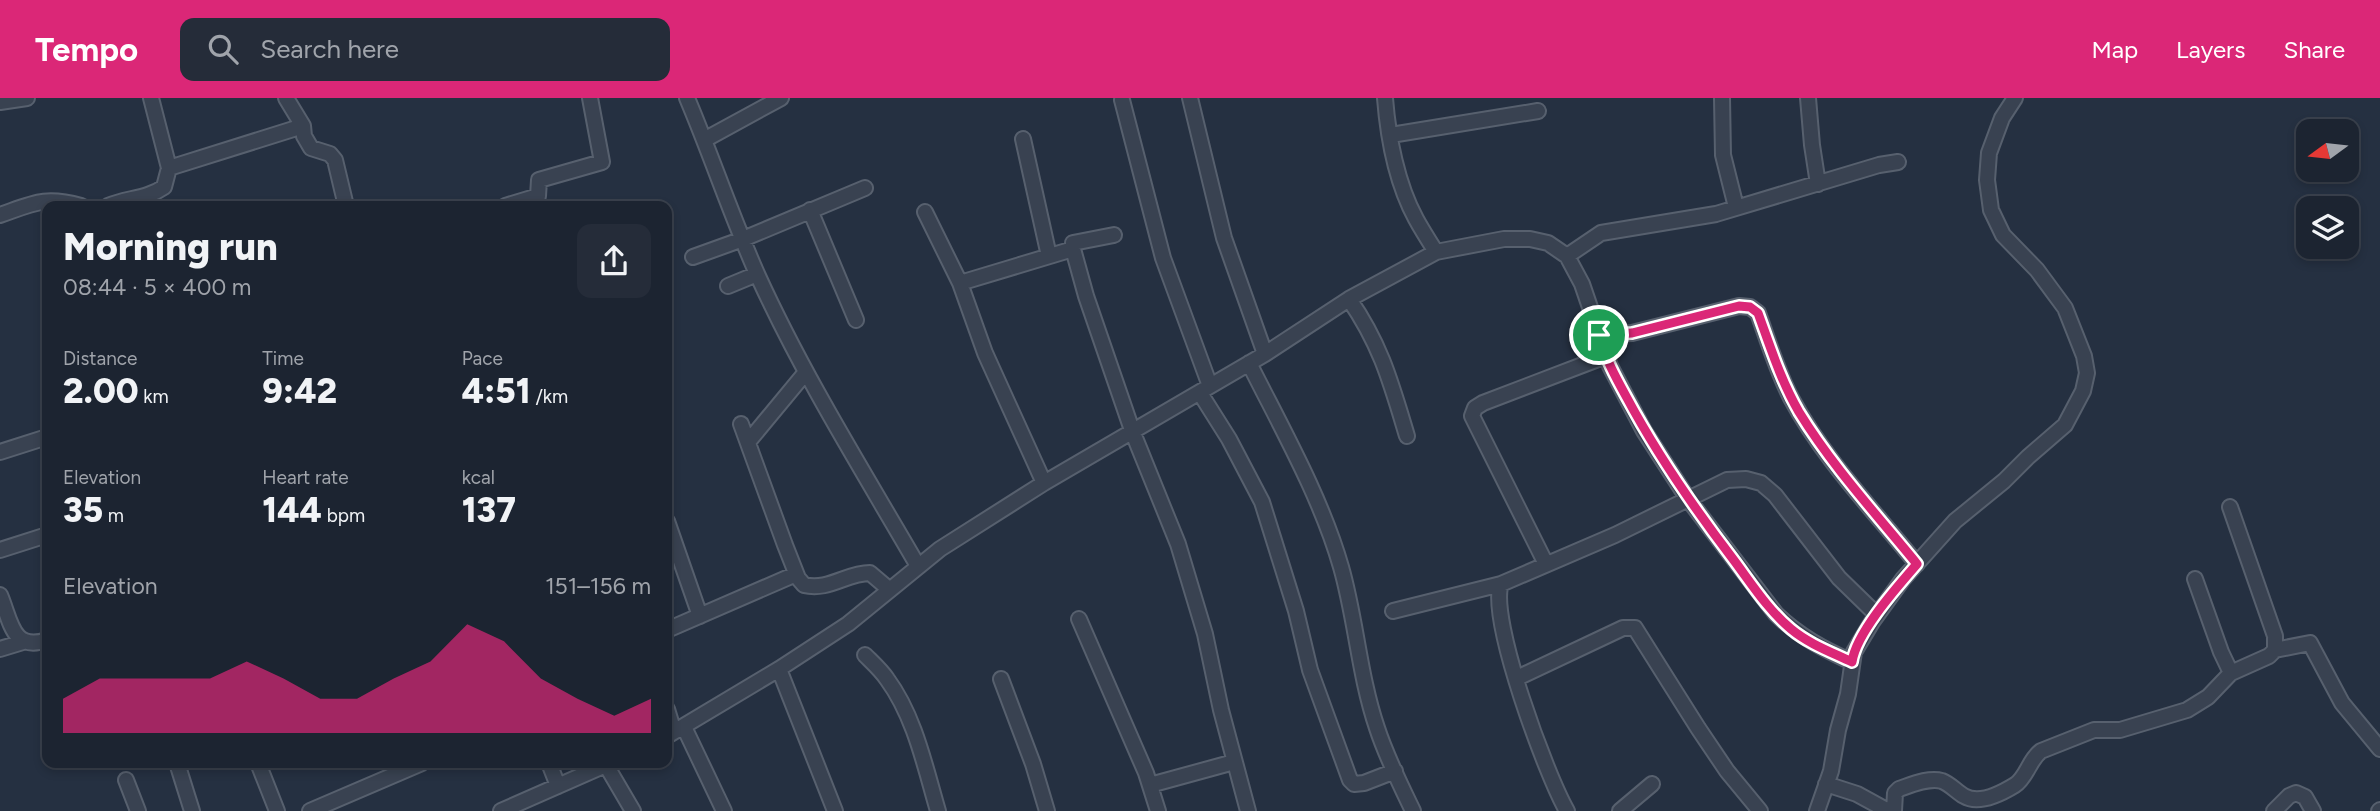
<!DOCTYPE html>
<meta charset="utf-8">
<style>
body{margin:0;font-family:Figtree,sans-serif;background:#252c39;color:#f1f3f6;height:100vh;display:flex;flex-direction:column;font-size:26px;white-space:nowrap}
*{box-sizing:border-box;margin:0}
p{font-size:23px;color:#a0a4ab}
.icon{flex:none;width:38px;height:38px;fill:none;stroke:currentColor;stroke-width:2;stroke-linecap:round;stroke-linejoin:round}
.map{position:relative;flex:1;overflow:hidden}
.panel{position:absolute;left:42px;top:103px;width:630px;height:567px;display:flex;flex-direction:column;background:#1c2431;border-radius:14px;box-shadow:0 4px 10px #0003,0 0 0 2px #3a414d}
.panel>*{flex:none}
.needle{width:46px;rotate:255deg}
.buttons{position:absolute;left:2296px;top:21px;display:grid;gap:14px}
.buttons a{display:grid;place-items:center;width:63px;height:63px;border-radius:14px;background:#1c2431;box-shadow:0 4px 10px #0003,0 0 0 2px #3a414d;font-size:35px}
.pin{position:absolute;display:grid;place-items:center;width:60px;height:60px;color:#fff;margin:-30px;border:4px solid #fff;border-radius:50%;box-shadow:0 2px 7px #0007}
.round{display:grid;place-items:center;flex:none;width:74px;height:74px;border-radius:14px;background:#252c39}
.head{display:flex;align-items:center;justify-content:space-between;height:119px;padding:0 21px}
h1{font-size:38px;font-weight:800;line-height:52px}
.metrics{display:grid;grid-template-columns:repeat(3,1fr);gap:10px;height:119px;padding:7px 21px}
.metrics div{display:grid;align-content:center}
.metrics b{font-size:35px;font-weight:800}
.metrics small{font-size:19px;font-weight:400}
.metrics p{font-size:19px}
.chart{height:196px;padding:14px 21px}
.chart p{display:flex;justify-content:space-between}
.chart svg{width:100%;height:126px;margin-top:7px;fill:#db2777;opacity:.7}
header{display:flex;align-items:center;gap:42px;box-sizing:border-box;height:98px;padding:0 35px;background:#db2777;color:#fff}
header strong{font-size:33px}
nav{display:flex;gap:38px;margin-inline-start:auto;font-size:24px}
.search{width:490px;height:63px;background:#252c39;display:flex;align-items:center;gap:18px;box-sizing:border-box;padding:0 24px;border-radius:14px;color:#a0a4ab;font-size:26px}
.map>svg:first-child{display:block}
.lines{fill:none;stroke-linecap:round;stroke-linejoin:round}
.street-casing{stroke:#57606e;stroke-width:18}
.street{stroke:#394251;stroke-width:14}
.route-casing{stroke:#fff;stroke-width:14}
.route{stroke:#db2777;stroke-width:9}
</style>
<header>
<strong>Tempo</strong>
<div class="search"><svg class="icon" aria-label="search" viewBox="0 0 24 24"><circle cx="10" cy="10" r="6"/><path d="M15 15l6 6"/></svg>Search here</div>
<nav><a>Map</a><a>Layers</a><a>Share</a></nav>
</header>
<div class="map">
<svg width="2380" height="713" viewBox="0 0 2380 713">
<rect width="100%" height="100%" fill="#253041"/>
<g class="lines">
<g class="street-casing">
<path id="street" d="M151,0L169,70
M286,0L303,28L304,38L311,50L330,56L335,62L346,108
M687,0C712,59 732,120 758,178C804,279 863,373 918,468
M1190,0L1224,140L1265,256
M1385,0C1388,39 1397,86 1416,121C1422,132 1429,143 1436,154
M1722,0L1723,57L1736,109
M1808,0L1812,47L1818,86
M1122,2L1163,160L1210,288
M0,4L27,0
M1391,37L1538,13
M1023,41L1049,158
M704,42L781,0
M108,108C126,100 147,101 164,89L169,70L303,28
M505,108L538,98L539,82L602,64L590,0
M810,112L856,222
M925,114L960,185L985,255L1044,385
M0,117C34,105 45,98 81,108
M1114,137L1073,145V151L1086,198L1133,335L1178,446L1205,536L1221,612L1248,713
M1567,158L1601,135L1716,116L1879,67L1898,64
M693,159L743,141L865,90
M960,185L1073,151
M728,188L757,176
M1349,201C1381,247 1391,285 1407,338
M1599,237L1632,235L1739,208L1750,209L1758,215C1768,243 1777,273 1791,300C1823,360 1874,413 1917,466
M1249,265C1281,329 1321,399 1341,469C1356,521 1359,577 1377,630C1386,658 1400,686 1413,713
M1200,295L1229,341L1262,404L1296,513L1310,572L1350,682L1354,686L1364,685L1395,673
M741,326L785,447L798,480L804,487C829,493 846,475 870,475L890,492
M748,344L806,274
M0,354L47,339
M667,423L700,518
M0,452L47,437
M1546,466L1472,318L1475,310L1483,305L1606,258
M2195,481L2221,554L2231,575
M0,497C11,523 12,554 47,542
M1393,513L1501,486
M1079,521L1146,675L1158,713
M667,532L796,476
M0,551L23,544
M2275,552L2310,545L2342,605L2380,651
M865,557C873,565 881,572 887,581C915,619 925,669 938,713
M779,571L835,713
M1517,580L1623,530H1635L1698,630L1727,673L1760,713
M1001,581L1033,666L1047,713
M667,611L674,634
M684,629L724,713
M667,638L779,571L848,526L940,451L1044,385L1265,256L1349,201L1436,154L1504,141H1530L1548,145L1567,158L1582,186L1610,268L1644,333L1688,401L1776,516C1799,538 1823,551 1852,564
M177,665L192,713
M258,665L277,713
M549,665L558,688
M606,667L633,713
M126,682L138,713
M1826,686L1857,696L1888,713
M1150,687L1234,664
M310,713L422,665
M501,713L610,665
M1567,713C1547,679 1488,520 1501,486L1615,437L1727,382L1746,381L1761,385L1775,397L1839,480L1877,517
M1620,713L1652,686
M1817,713L1831,673L1838,632L1848,596L1854,554L1872,524L1903,481L1955,423L2004,383L2028,359L2065,327L2083,293L2087,275L2084,258L2065,210L2037,172L2003,137L1991,112L1987,82L1989,55L2002,20L2015,0
M1894,713L1895,695L1899,691C1911,687 1929,679 1942,683C1950,686 1957,694 1964,698C1979,707 2002,695 2015,687C2027,679 2029,662 2041,653L2094,632H2120L2187,612L2208,599L2231,575L2269,558L2275,552V538L2230,409
M2274,713L2289,698L2296,695L2305,699L2313,713
M2379,713L2380,712"/>
</g>
<use href="#street" class="street"/>
</g>
<g class="lines">
<g class="route-casing">
<path id="route" d="M1739,208L1750,209L1758,215C1770,248 1781,283 1799,314C1832,368 1877,417 1917,466C1897,489 1856,535 1852,564C1831,554 1809,546 1791,531C1768,512 1751,485 1733,461C1694,410 1658,358 1627,300C1616,280 1605,260 1599,237L1632,235Z"/>
</g>
<use href="#route" class="route"/>
</g>
</svg>
<div class="buttons">
<a><svg class="needle" viewBox="-14 -14 28 28"><path d="M0-13l5 13h-10z" fill="#e53935"/><path d="M0 13l5-13h-10z" fill="#a0a4ab"/></svg></a>
<a><svg class="icon" aria-label="layers" viewBox="0 0 24 24"><path d="M12 4l9 5-9 5-9-5zM3 14l9 5 9-5"/></svg></a>
</div>
<div class="pin" style="left:1599px;top:237px;background:#1e9e55"><svg class="icon" aria-label="arrive" viewBox="0 0 24 24"><path d="M6 21V4h12l-3 4 3 4H6"/></svg></div>
<section class="panel">
<div class="head"><div><h1>Morning run</h1><p>08:44 · 5 × 400 m</p></div><a class="round"><svg class="icon" aria-label="share" viewBox="0 0 24 24"><path d="M12 15V3M7 8l5-5 5 5M5 13v7h14v-7"/></svg></a></div>
<div class="metrics">
<div><p>Distance</p><b>2.00<small> km</small></b></div>
<div><p>Time</p><b>9:42</b></div>
<div><p>Pace</p><b>4:51<small> /km</small></b></div>
</div>
<div class="metrics">
<div><p>Elevation</p><b>35<small> m</small></b></div>
<div><p>Heart rate</p><b>144<small> bpm</small></b></div>
<div><p>kcal</p><b>137</b></div>
</div>
<div class="chart"><p><span>Elevation</span>151–156 m</p>
<svg viewBox="0 0 160 44" preserveAspectRatio="none"><path d="M0 44V32L10 25L20 25L30 25L40 25L50 19L60 25L70 32L80 32L90 25L100 19L110 6L120 12L130 25L140 32L150 38L160 32V44z"/></svg>
</div>
</section>
</div>
